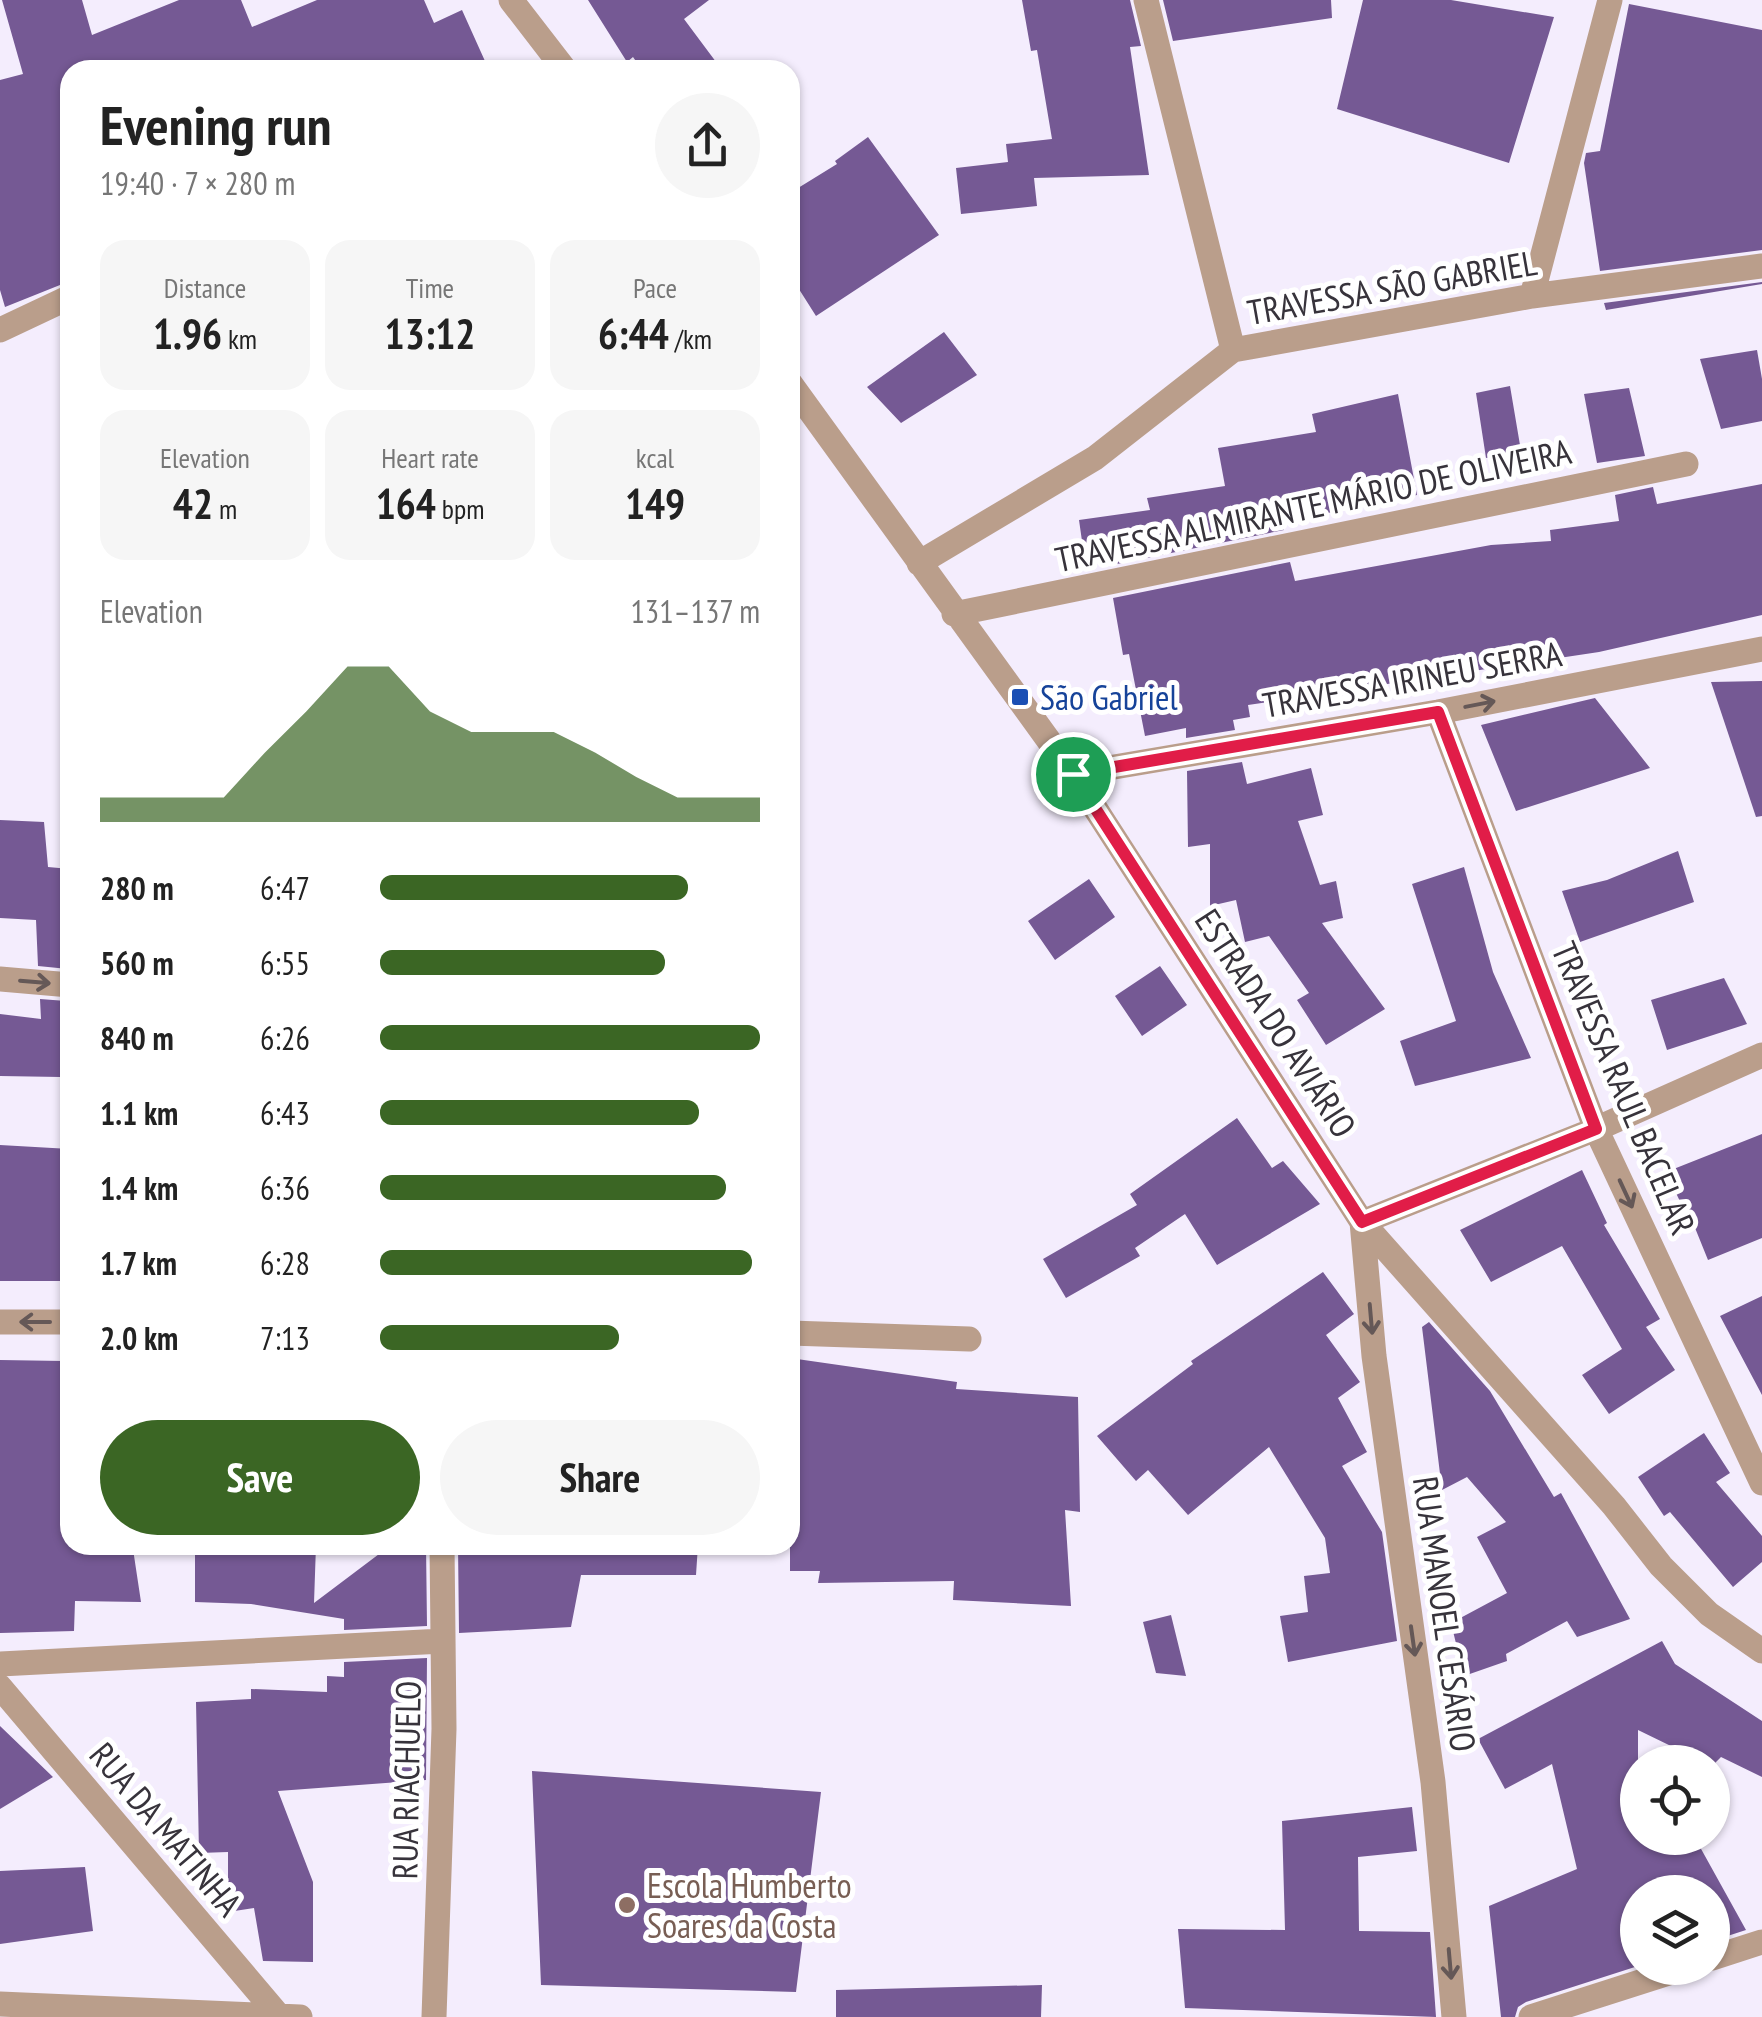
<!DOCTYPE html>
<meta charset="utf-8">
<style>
body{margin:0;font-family:"PT Sans Narrow",sans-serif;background:#f6f6f6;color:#222;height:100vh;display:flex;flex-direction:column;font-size:38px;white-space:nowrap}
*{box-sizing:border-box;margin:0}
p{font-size:32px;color:#767676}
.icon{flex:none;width:55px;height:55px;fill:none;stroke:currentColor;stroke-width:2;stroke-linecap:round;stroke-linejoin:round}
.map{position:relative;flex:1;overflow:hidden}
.side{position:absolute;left:60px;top:60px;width:740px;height:1495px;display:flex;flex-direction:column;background:#fff;border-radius:30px;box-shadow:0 2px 8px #0004}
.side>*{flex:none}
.buttons{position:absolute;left:1620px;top:1745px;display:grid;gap:20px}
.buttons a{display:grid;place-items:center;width:110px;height:110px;border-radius:50%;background:#fff;box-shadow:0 2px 8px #0004;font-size:50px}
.pin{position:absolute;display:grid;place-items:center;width:85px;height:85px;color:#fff;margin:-42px;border:5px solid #fff;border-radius:50%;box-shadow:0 2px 10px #0007}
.round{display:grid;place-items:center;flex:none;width:105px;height:105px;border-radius:52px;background:#f6f6f6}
.overview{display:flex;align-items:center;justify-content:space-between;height:170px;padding:0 40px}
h1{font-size:55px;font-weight:800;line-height:75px}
.metrics{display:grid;grid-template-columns:repeat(3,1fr);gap:15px;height:170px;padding:10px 40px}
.metrics div{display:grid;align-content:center;border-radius:25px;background:#f6f6f6;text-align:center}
.metrics b{font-size:42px;font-weight:800}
.metrics small{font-size:28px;font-weight:400}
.metrics p{font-size:28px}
.chart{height:280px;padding:20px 40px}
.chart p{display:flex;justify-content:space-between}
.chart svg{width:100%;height:180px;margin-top:10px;fill:#3b6624;opacity:.7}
.action{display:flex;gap:20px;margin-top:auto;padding:20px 40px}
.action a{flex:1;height:115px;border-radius:60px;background:#3b6624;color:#fff;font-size:40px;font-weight:800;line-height:115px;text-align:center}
.action a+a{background:#f6f6f6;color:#222}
ul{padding:0 40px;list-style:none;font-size:32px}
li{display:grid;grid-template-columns:160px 120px 1fr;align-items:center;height:75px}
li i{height:25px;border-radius:12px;background:#3b6624}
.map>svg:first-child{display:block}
.building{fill:#755994}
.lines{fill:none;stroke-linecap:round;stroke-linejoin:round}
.minor{stroke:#ba9e8b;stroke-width:25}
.oneway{stroke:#655857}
.route-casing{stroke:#fff;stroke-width:20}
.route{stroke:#e11d48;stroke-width:12}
.transit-dot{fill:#1a4fb4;stroke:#fff;stroke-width:4}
.education-dot{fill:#8d6e63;stroke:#fff;stroke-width:4}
.labels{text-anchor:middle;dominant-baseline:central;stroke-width:10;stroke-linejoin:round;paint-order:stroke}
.street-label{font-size:35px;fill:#37333b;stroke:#fff}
.transit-label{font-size:35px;fill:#164399;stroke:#fff;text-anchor:start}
.education-label{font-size:35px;fill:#785e54;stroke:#fff;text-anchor:start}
</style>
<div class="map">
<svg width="1762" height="2017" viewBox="0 0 1762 2017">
<rect width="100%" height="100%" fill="#f4edfd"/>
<path class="building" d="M2,0H82L92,35L179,0H241L252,27L317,0H424L434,23L462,10L489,70H70V281L5,307L0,290V80L23,74Z
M588,0H709L684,19L722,70H642L633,57L627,62Z
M1022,0H1130L1141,46L1130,47L1149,175L1034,178L1037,206L961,214L956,168L1008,162L1006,144L1052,139L1037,50L1031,51Z
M1163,0H1331L1332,18L1173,41Z
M1363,0H1451L1554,17L1509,163L1337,109Z
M1629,4L1762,30V250L1600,271L1584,163L1586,153L1600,151Z
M868,137L939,235L816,316L790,275V193L837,164L835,161Z
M1762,282V284L1606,310L1604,303Z
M944,332L977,375L901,423L867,387Z
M1757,350L1762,379V421L1721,429L1700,359Z
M1510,386L1521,451L1486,458L1476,393Z
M1629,388L1645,456L1597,463L1584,394Z
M1398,394L1417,495L1283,522L1284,530L1107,566L1105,559L1085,562L1079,520L1150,510L1147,498L1225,486L1218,448L1316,432L1312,414Z
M1762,484V615L1599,652L1248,705L1250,717L1233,720L1235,730L1186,738V728L1145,736L1129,654L1123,655L1113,598L1290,562L1295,581L1491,545L1551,541L1550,530L1619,521L1615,495L1653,487L1657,504Z
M1762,681V816L1756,817L1711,682Z
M1595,698L1650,768L1516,811L1481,725Z
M1242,762L1247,784L1311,768L1323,815L1298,821L1320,885L1336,881L1343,918L1322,923L1385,1009L1326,1045L1297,1000L1309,993L1269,936L1245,942L1236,900L1210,906V844L1188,847L1187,771Z
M0,820L44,822L48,867L70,869L68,969L38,966L36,920L0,918Z
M1678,851L1694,902L1580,942L1562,891L1607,880Z
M1464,867L1493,972L1531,1058L1415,1086L1400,1041L1456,1021L1412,884Z
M1089,879L1115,917L1055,960L1028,921Z
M1160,966L1187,1005L1142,1036L1115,996Z
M1724,978L1747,1024L1667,1050L1651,1000Z
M40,999L66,1001L61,1077L0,1076V1014L41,1019Z
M1237,1118L1272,1168L1283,1161L1320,1204L1217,1265L1185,1214L1135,1248L1140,1256L1066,1298L1043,1259L1137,1205L1130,1194Z
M1762,1134V1238L1708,1260L1689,1213L1686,1214L1666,1172Z
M0,1145L70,1149V1281H0Z
M1582,1170L1607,1223L1604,1225L1660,1319L1646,1327L1675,1370L1609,1414L1582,1375L1622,1349L1562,1246L1491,1282L1460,1230Z
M1323,1272L1354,1314L1326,1335L1360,1382L1338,1398L1367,1452L1342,1466L1382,1532L1397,1641L1288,1662L1280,1616L1308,1612L1304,1576L1330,1573L1325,1538L1269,1447L1188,1515L1148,1470L1136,1481L1097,1436L1193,1364L1191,1361Z
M1762,1296V1395L1720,1316Z
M1429,1322L1490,1391L1554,1497L1561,1493L1630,1619L1577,1637L1567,1621L1506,1654L1507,1661L1464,1676L1451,1623L1507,1593L1477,1537L1506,1522L1467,1477L1442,1490L1422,1327Z
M790,1358L957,1382L956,1389L1078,1397L1080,1512L1065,1510L1071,1606L953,1600L954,1581L818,1583L820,1571H790Z
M0,1360L64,1361L70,1402V1545H78V1552L133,1549L141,1602L75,1601L74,1631L0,1633Z
M1704,1433L1730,1473L1716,1482L1762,1536V1562L1733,1587L1670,1512L1664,1516L1638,1477Z
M195,1545H316L314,1603L391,1545H426L427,1626L344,1630V1619L251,1604L195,1602Z
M458,1545H698L696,1575H581L571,1627L459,1633Z
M1171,1615L1186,1676L1156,1673L1143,1622Z
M1662,1641L1675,1664L1762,1721V1777L1721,1757L1712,1766L1638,1730V1838H1695L1746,1930L1712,1941V1892H1638V1966L1526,2002L1518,2007L1515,2017H1501L1489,1906L1577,1869L1552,1764L1505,1789L1478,1739Z
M427,1658L426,1780L278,1791L313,1882V1962L263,1961L254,1908L228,1912V1852L199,1853L196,1702L251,1699V1689L327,1692V1676L344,1677V1662Z
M0,1726L53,1777L0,1809Z
M532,1771L821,1792L796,1992L541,1985Z
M1412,1807L1417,1851L1358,1857L1359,1931L1430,1932L1436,2017L1185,2008L1178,1929L1285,1930L1282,1821Z
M85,1867L93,1931L0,1944V1871Z
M1042,1985L1041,2017H836V1990Z"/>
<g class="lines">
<path class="minor" d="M511,0L565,70
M1146,0L1233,350
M1532,296L1610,0
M0,330L70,297
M790,383L1073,774L1362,1222L1614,1506L1661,1566L1709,1614L1762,1651
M919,563L1095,458L1233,350L1532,296L1762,266
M954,614L1686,464
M1438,712L1596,1129L1762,1483
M1073,774L1438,712L1762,649
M0,979L70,985
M0,1322H70
M790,1333L969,1339
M0,1664L443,1641
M0,1687L279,2016
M1712,1958L1762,1942
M0,2004L300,2017
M434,2017L444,1729L442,1545
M1454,2017L1433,1782L1374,1356L1362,1222L1596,1129L1762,1055
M1531,2017L1684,1968"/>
</g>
<defs><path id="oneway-shaft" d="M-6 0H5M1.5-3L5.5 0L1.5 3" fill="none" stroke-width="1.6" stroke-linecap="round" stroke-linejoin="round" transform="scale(2.5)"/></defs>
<g class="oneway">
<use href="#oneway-shaft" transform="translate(1480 704) rotate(-11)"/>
<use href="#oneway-shaft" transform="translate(35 982) rotate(5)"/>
<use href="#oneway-shaft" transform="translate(1626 1194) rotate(65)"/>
<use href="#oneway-shaft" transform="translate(1371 1319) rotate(85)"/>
<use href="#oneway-shaft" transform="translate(35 1322) rotate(180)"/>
<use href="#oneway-shaft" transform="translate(1413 1641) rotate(82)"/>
<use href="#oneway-shaft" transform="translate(1450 1964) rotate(85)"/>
</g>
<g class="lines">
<g class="route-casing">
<path id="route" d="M1438,712L1596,1129L1362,1222L1073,774Z"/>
</g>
<use href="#route" class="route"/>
</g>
<rect class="transit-dot" x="1010" y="687" width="20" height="20" rx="5"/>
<circle class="education-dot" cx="627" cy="1905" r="10"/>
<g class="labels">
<g class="street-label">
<text transform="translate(1392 287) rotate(-10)">TRAVESSA SÃO GABRIEL</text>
<text transform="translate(1313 505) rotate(-12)">TRAVESSA ALMIRANTE MÁRIO DE OLIVEIRA</text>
<text transform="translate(1412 679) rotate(-10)">TRAVESSA IRINEU SERRA</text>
<text transform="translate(1276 1023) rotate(57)">ESTRADA DO AVIÁRIO</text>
<text transform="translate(1624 1088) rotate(67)">TRAVESSA RAUL BACELAR</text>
<text transform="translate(1445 1614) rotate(82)">RUA MANOEL CESÁRIO</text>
<text transform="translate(406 1780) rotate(-89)">RUA RIACHUELO</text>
<text transform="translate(166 1829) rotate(50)">RUA DA MATINHA</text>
</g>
<g class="transit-label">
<text x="1040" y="697">São Gabriel</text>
</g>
<g class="education-label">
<text x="647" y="1885">Escola Humberto<tspan x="647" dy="40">Soares da Costa</tspan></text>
</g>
</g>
</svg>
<div class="buttons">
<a><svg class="icon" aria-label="locate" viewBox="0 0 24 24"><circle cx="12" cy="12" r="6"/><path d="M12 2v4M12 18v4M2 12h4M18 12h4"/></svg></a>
<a><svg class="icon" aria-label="layers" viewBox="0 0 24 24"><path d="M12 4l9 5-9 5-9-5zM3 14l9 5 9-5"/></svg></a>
</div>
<div class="pin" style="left:1073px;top:774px;background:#1e9e55"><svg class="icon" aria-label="arrive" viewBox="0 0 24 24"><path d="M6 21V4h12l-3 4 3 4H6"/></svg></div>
<section class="side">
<div class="overview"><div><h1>Evening run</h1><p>19:40 · 7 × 280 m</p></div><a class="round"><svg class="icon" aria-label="share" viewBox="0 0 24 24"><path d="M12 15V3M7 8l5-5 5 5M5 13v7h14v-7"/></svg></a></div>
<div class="metrics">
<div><p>Distance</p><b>1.96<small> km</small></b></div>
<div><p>Time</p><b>13:12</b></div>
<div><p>Pace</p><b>6:44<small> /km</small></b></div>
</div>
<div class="metrics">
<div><p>Elevation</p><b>42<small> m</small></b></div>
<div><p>Heart rate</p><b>164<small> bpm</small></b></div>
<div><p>kcal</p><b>149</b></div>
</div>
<div class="chart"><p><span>Elevation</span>131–137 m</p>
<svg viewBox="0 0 160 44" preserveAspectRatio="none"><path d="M0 44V38L10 38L20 38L30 38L40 27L50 17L60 6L70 6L80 17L90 22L100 22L110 22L120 27L130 33L140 38L150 38L160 38V44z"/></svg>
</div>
<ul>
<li><b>280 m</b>6:47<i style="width:81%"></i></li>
<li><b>560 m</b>6:55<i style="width:75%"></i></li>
<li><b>840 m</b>6:26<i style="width:100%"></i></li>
<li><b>1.1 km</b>6:43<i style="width:84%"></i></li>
<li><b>1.4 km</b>6:36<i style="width:91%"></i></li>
<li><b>1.7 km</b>6:28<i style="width:98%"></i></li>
<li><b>2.0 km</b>7:13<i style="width:63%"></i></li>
</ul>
<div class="action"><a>Save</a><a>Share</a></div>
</section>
</div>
